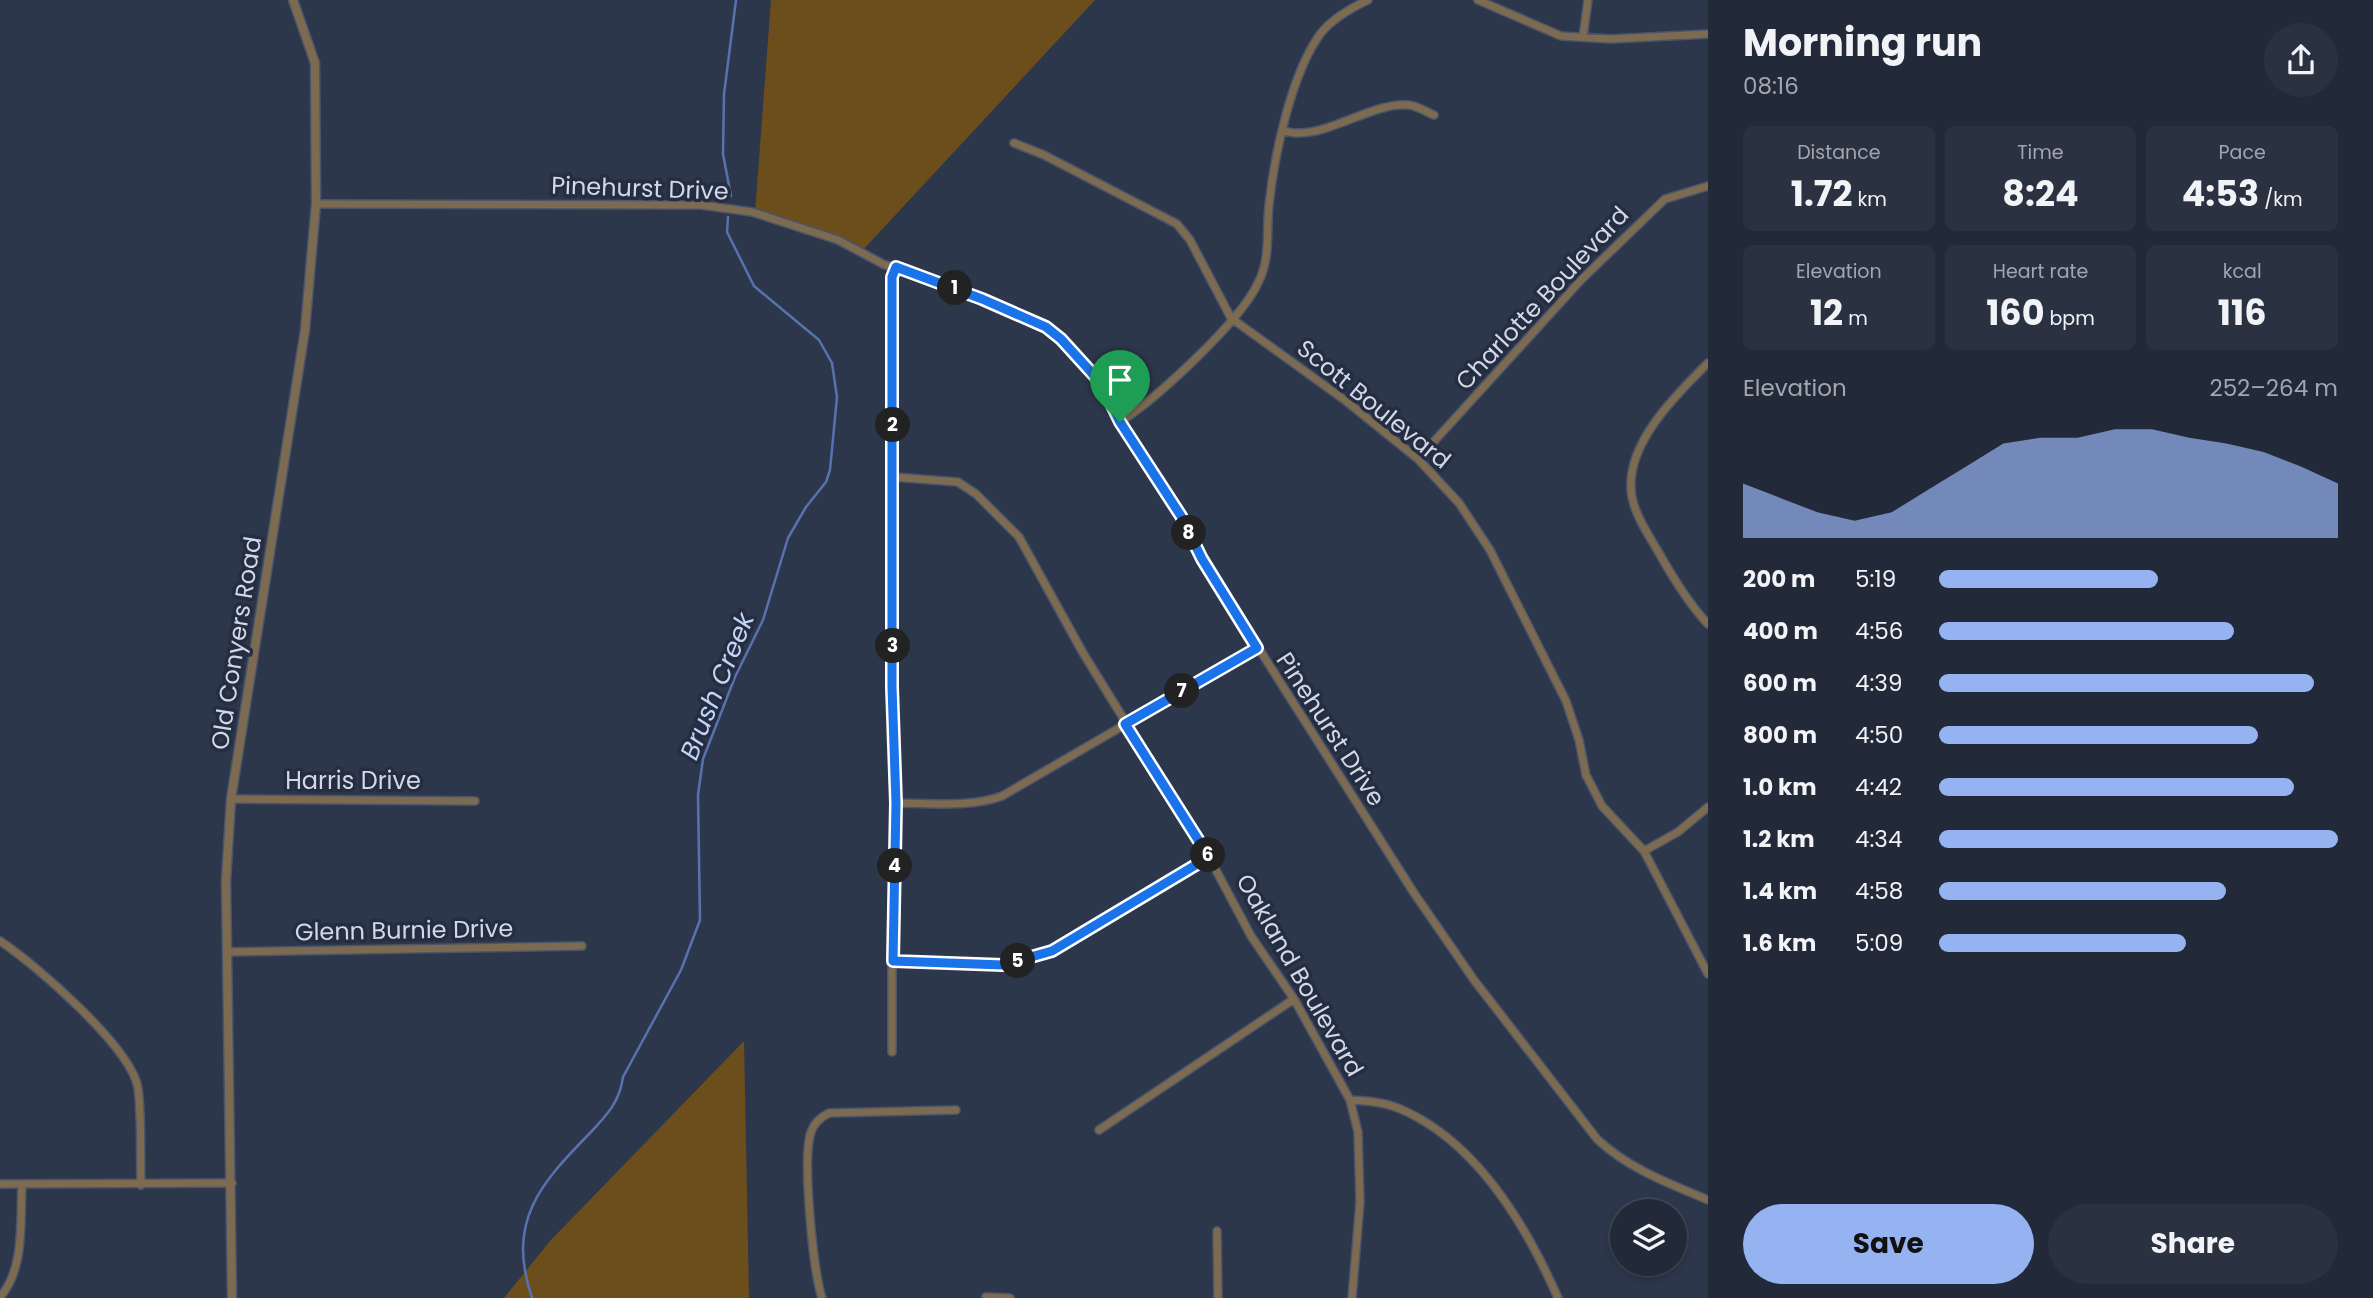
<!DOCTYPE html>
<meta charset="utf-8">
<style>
body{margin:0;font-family:Poppins,sans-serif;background:#2a3141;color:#f1f3f6;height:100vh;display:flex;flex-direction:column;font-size:26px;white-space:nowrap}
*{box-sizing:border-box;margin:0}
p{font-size:23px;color:#a2a6ae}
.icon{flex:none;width:38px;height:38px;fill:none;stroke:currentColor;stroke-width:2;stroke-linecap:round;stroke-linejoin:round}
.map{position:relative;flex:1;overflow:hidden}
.panel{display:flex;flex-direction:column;background:#222939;width:665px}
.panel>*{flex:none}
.fabs{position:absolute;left:1610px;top:1199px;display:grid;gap:14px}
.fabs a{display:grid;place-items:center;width:77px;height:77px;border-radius:50%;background:#222939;box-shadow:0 4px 10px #0003,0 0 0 2px #3f4553;font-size:35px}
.pin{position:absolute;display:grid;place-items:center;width:60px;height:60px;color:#fff;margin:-72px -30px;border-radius:50% 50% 50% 0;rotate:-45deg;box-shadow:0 0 7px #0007}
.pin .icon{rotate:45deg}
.km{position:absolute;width:35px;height:35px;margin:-18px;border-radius:50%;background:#222;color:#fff;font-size:19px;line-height:35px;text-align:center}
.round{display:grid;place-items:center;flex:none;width:74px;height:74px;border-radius:37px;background:#2a3141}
.head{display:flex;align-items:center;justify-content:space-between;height:119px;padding:0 35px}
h1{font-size:38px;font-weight:700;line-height:52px}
.figures{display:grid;grid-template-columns:repeat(3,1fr);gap:10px;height:119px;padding:7px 35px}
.figures div{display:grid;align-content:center;border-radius:10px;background:#2a3141;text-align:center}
.figures b{font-size:35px;font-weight:700}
.figures small{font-size:19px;font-weight:400}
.figures p{font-size:19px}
.chart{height:196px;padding:14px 35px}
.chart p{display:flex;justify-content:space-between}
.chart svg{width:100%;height:126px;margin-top:7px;fill:#95b2f1;opacity:.7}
.button{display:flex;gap:14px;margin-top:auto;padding:14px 35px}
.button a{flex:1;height:80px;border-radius:42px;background:#95b2f1;color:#111;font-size:28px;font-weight:700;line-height:80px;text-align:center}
.button a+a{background:#2a3141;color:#f1f3f6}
ul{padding:0 35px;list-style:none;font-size:23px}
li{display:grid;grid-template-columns:112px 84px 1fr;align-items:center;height:52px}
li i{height:18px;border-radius:9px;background:#95b2f1}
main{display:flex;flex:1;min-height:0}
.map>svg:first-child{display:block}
.green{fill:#6c4e1c}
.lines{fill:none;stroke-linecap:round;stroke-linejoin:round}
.stream{stroke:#5872af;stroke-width:2.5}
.minor-casing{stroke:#4b5468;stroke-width:10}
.tertiary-casing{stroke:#4b5468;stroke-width:11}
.minor{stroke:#7d6b51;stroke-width:7}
.tertiary{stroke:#7d6b51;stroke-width:8}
.route-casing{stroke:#fff;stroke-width:14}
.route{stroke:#1a73e8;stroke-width:9}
.labels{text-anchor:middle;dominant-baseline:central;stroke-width:7;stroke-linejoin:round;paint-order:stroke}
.street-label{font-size:24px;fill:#d2d8e5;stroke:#242d41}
.water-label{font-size:26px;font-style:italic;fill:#c3d4f7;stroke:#242d41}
</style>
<main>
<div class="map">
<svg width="1708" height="1298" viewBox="0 0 1708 1298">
<rect width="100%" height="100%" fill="#2d374c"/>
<path class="green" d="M771,0H1095L861,252L755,213Z
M744,1041L749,1298H504L550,1241Z"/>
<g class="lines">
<path class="stream" d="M731,196L723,154L724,94L736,0
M532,1298C506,1221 540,1184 591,1132C607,1115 620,1101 623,1077L681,970L700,920L698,795L703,759L735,677L763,620L788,538L806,507L826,482L830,470L837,397L832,363L819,340L754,286L727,232L728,217"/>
<g class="minor-casing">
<path id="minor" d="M1478,0L1561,36L1611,39L1708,34
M1583,37L1588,0
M1282,130C1318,145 1370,101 1409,105C1418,106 1426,112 1434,115
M1014,143L1044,155L1177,224L1190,240L1231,318L1346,401L1418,459L1459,503L1490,550L1566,701L1579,740L1586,775L1602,806L1644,851L1708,974
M316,204L701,205L752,212L838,240L883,264L981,299L1046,327L1061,339L1102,383L1120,422L1181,516L1202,559L1414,893L1474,980L1597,1139C1629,1169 1668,1183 1708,1200
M1708,363C1677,394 1628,441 1631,489C1632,511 1648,534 1659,553C1673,578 1688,603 1708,624
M1120,422C1157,398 1240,322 1258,283C1271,258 1266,233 1269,205C1274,157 1291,73 1321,33C1333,18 1351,8 1368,0
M1418,459L1581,280L1665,199L1708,186
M893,477L958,482L976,494L1019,537L1083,653L1209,857L1251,936L1294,999L1350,1100L1358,1132L1360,1202L1352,1298
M231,799L475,801
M896,803C930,803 970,808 1002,796L1257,648
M1644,851L1678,832L1708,807
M0,941C35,964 131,1047 138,1088C142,1119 140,1154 141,1185
M227,952L582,946
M893,961L1003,965L1053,951L1209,857
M892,1052V920L896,803L892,687V277L896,267
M1350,1100C1366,1101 1384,1102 1398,1108C1476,1140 1526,1225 1558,1298
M1099,1130L1294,999
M0,1184L232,1183
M1217,1231L1218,1298
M0,1297C25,1269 20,1221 22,1186
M986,1297L1010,1298
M822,1298C813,1271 802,1157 811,1132C814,1123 821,1117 829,1113L956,1110"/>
</g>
<g class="tertiary-casing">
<path id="tertiary" d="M232,1298L226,881L231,799L305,330L316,204L315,63L293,0"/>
</g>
<use href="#minor" class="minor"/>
<use href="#tertiary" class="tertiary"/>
</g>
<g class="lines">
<g class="route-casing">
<path id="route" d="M896,267L982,299L1046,327L1061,339L1101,383L1120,422L1181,516L1202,559L1257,648L1125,724L1209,857L1052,951L1003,965L893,961L896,803L892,687V277Z"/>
</g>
<use href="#route" class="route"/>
</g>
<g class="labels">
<g class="street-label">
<text transform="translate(640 188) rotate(2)">Pinehurst Drive</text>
<text transform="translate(1542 298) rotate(-47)">Charlotte Boulevard</text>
<text transform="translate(1374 404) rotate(39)">Scott Boulevard</text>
<text transform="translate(236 643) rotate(-81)">Old Conyers Road</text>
<text transform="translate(1331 729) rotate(57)">Pinehurst Drive</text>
<text x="353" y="780">Harris Drive</text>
<text transform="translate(404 930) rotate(-1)">Glenn Burnie Drive</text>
<text transform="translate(1300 975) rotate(60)">Oakland Boulevard</text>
</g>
<g class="water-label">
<text transform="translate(717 686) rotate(-68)">Brush Creek</text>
</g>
</g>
</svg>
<div class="fabs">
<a><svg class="icon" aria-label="layers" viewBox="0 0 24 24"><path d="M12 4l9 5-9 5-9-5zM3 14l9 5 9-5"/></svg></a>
</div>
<div class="pin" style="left:1120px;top:422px;background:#1e9e55"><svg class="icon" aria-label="arrive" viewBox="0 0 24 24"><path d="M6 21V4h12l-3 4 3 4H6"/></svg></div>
<b class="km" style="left:955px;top:288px">1</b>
<b class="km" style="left:893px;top:425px">2</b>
<b class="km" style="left:893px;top:646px">3</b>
<b class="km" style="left:895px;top:866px">4</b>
<b class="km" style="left:1018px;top:961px">5</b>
<b class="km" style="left:1208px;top:855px">6</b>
<b class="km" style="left:1182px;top:691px">7</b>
<b class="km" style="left:1189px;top:533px">8</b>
</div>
<section class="panel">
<div class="head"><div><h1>Morning run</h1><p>08:16</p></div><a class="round"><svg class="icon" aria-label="share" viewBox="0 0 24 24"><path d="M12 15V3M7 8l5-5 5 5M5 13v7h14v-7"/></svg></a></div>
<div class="figures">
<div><p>Distance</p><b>1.72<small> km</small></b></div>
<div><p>Time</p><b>8:24</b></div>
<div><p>Pace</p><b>4:53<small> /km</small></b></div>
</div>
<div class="figures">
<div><p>Elevation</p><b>12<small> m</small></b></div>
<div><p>Heart rate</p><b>160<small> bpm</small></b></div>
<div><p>kcal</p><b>116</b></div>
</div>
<div class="chart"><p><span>Elevation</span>252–264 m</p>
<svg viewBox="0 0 160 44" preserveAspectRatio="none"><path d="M0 44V25L10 30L20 35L30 38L40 35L50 27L60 19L70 11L80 9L90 9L100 6L110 6L120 9L130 11L140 14L150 19L160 25V44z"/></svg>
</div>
<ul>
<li><b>200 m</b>5:19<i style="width:55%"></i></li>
<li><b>400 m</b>4:56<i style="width:74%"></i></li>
<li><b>600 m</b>4:39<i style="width:94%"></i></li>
<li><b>800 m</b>4:50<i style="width:80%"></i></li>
<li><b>1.0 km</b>4:42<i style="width:89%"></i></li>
<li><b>1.2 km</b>4:34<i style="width:100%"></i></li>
<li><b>1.4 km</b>4:58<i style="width:72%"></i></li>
<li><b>1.6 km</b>5:09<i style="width:62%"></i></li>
</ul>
<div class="button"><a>Save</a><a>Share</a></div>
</section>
</main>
